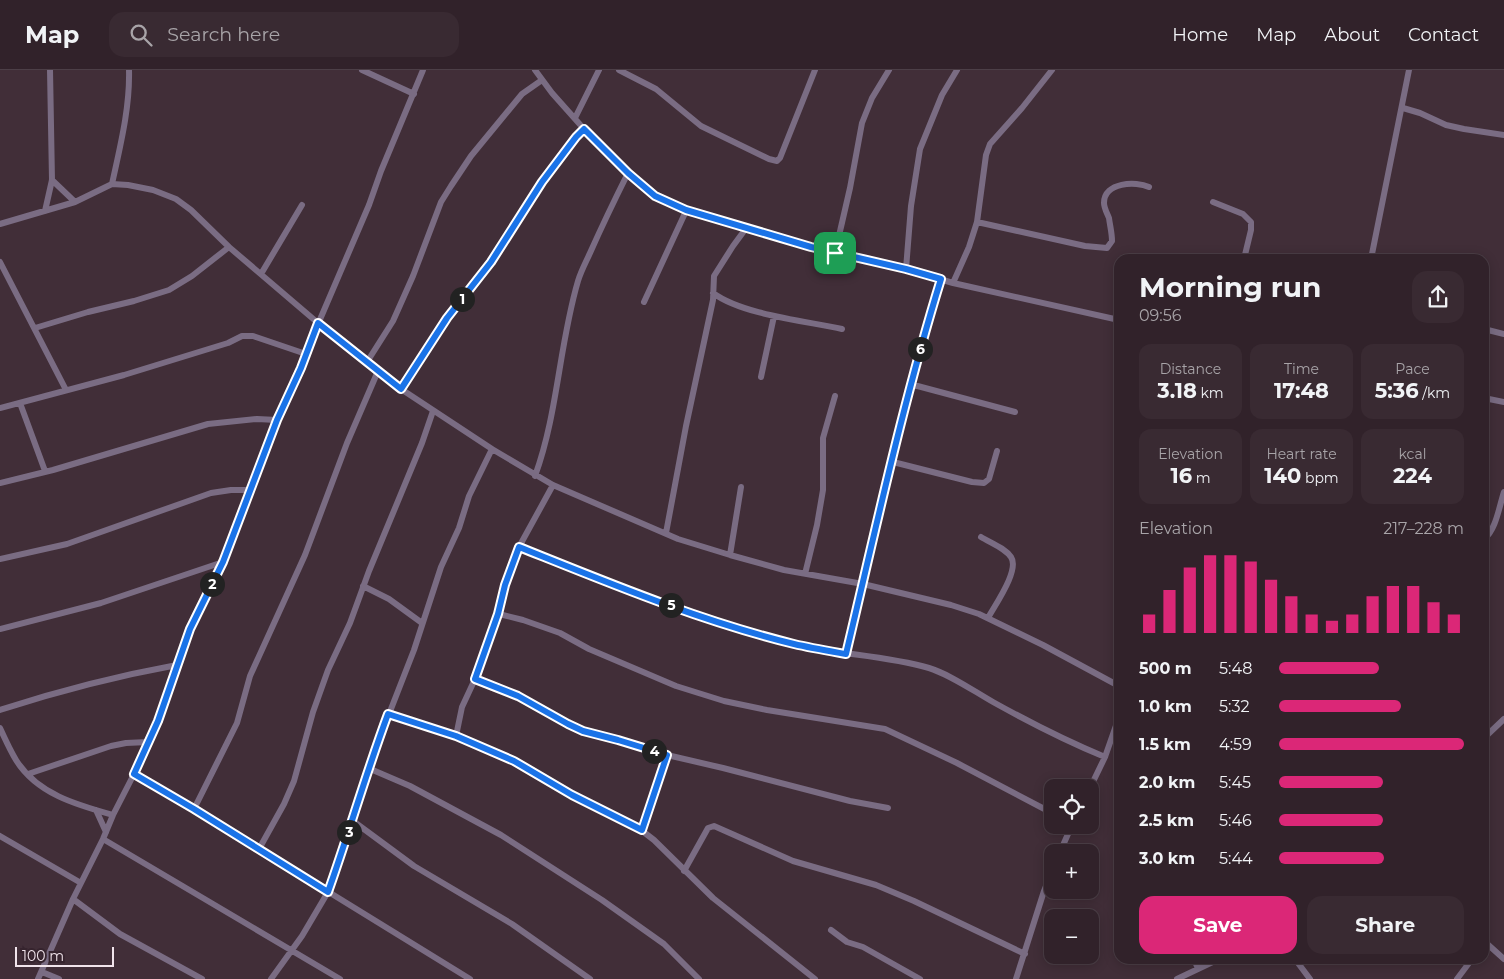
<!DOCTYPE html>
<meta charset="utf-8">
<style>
body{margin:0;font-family:Montserrat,sans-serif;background:#392a32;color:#f1f3f6;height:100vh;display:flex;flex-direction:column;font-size:19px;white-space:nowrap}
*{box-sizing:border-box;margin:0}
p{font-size:16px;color:#a8a4a8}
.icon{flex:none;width:28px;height:28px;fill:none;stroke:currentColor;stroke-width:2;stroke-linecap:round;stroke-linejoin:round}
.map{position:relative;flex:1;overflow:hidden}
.details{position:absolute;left:1114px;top:184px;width:375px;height:710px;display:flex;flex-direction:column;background:#31222a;border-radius:15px;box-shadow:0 2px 12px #0003,0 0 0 1px #4c3f47}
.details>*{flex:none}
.fabs{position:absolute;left:1044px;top:709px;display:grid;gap:10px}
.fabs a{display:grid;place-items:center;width:55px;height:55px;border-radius:10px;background:#31222a;box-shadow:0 2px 12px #0003,0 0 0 1px #4c3f47;font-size:25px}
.scale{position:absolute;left:15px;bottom:12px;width:99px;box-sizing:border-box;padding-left:5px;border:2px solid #f1e4eb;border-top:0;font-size:14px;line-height:18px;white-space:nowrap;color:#f1e4eb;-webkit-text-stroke:4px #36242e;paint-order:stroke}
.pin{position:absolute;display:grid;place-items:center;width:42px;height:42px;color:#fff;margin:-21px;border-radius:10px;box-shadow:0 2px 8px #0006}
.km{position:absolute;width:25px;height:25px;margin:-12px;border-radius:50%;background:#222;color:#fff;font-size:14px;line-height:25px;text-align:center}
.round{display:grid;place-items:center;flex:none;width:52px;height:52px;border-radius:15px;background:#392a32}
.overview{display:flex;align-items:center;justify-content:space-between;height:85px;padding:0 25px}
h1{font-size:28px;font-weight:700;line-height:38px}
.stats{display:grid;grid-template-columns:repeat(3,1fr);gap:8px;height:85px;padding:5px 25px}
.stats div{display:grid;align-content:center;border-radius:12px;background:#392a32;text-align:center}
.stats b{font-size:21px;font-weight:700}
.stats small{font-size:14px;font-weight:400}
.stats p{font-size:14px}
.chart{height:140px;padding:10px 25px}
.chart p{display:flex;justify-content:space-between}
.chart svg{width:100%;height:90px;margin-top:5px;stroke:#db2777;stroke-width:6}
.action{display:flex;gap:10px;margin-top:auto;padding:10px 25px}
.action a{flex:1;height:58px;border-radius:15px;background:#db2777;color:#fff;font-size:20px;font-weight:700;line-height:58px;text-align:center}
.action a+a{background:#392a32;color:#f1f3f6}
ul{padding:0 25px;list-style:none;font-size:16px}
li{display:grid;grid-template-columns:80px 60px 1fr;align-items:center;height:38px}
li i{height:12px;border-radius:6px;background:#db2777}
header{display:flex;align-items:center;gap:30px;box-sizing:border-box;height:70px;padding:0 25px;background:#31222a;border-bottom:1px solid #4c3f47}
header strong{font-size:24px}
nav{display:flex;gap:28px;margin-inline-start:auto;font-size:18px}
.search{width:350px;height:45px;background:#392a32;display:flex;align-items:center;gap:12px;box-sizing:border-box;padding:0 18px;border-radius:15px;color:#a8a4a8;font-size:19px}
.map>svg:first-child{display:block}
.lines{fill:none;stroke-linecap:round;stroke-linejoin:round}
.street{stroke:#7a6c83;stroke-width:6}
.route-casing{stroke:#fff;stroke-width:10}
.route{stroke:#1a73e8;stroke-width:6}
</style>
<header>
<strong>Map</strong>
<div class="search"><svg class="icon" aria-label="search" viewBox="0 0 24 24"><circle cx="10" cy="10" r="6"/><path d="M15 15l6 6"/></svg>Search here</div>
<nav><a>Home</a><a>Map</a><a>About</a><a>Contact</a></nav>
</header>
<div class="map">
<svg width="1504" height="909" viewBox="0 0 1504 909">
<rect width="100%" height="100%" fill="#412e38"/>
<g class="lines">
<path class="street" d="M362,0L414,24
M535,0L552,23L584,59L628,103L655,126L686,141L811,177L906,199L953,213L1119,250
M619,0L656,19L701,56L769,89L777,91L780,88L815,0
M1403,38L1420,43L1446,55L1464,59L1504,65
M575,48L599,0
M52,110L75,132
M112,114C120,77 130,38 129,0
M1213,132L1243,144L1251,152V160L1244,189
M45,141L52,110L50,0
M977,152L1085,176L1107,178L1112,171C1112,163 1110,156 1109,148C1107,143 1104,138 1104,133C1104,112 1136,111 1149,117
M0,154L75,132L112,114L128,115L153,120L176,129L191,140L229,177L318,253L401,319L492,379L553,415L678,469L730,485L784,500L863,514L951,535L979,544L1043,575L1119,616
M835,183L850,118L862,53L872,28L889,0
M1371,189L1409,0
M0,192L66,320
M906,199L911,136L920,79L942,25L957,0
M261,204L302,135
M953,213L969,177L977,152L986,85L990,74L1022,38L1052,0
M713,223C743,245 806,251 842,259
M644,232L686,141
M35,258L88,242L134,231L169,220L192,206L229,177
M1484,259L1504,264
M367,292L393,251L413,206L441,132L451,116L471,86L522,24L542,10
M761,307L774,246
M910,314L1015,342
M401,319L447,248L491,192L543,112L576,67L584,59
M1484,328L1504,332
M20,333L45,401
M0,338L124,305L228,273L242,266H253L306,284
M893,392L972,412L984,413L989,409L997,381
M535,406C558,343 559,275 578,211C581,201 586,192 590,183C602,156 615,129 628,103
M0,413L53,400L208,354L257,349L277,350
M666,463L686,356L713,230L714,206L733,176L747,157
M981,467C991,473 1005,478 1011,487C1020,500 995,535 988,548
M1484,469C1496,460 1499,437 1504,422
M519,477C609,513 700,551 794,574C839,585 885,585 929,598C951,605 972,620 993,632C1029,652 1066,671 1105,687
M730,485L741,417
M0,489L67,474L211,423L231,420H251
M805,504L817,455L823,420V368L835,326
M363,516L389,529L422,553
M499,544L523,550L560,563L589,579L676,616L724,631L767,640L885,659L957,693L1052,743
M0,559L101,533L223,492
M846,584C876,458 903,332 941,209
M475,609L518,626L568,654L583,661L618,669L667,685L723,698L850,731L888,738
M0,640C58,621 117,606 177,595
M388,644L456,666L515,691L572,725L641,760L654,770L713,828L815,909
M0,658C5,669 10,680 16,690C37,724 77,735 113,745
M456,666L462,637L475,609L499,544L505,515L519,477L553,415
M1484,668L1504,649
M368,698L410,716L501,765L602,830L664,874L699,909
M28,704L111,676L126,673L148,672
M134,704L194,739L470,909
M1090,718L1105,687L1119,647
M194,739L237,653L250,606L305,485L347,373L378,301
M96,740L106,762
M353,751L414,796L512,854L590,909
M641,760L667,685
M0,766L81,813
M103,769L340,909
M259,779L284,734L294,711L313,642L328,600L350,553L369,501L422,373L433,341
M1060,782L1072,755
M684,801L708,758L714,756L793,791L876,815L914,831L1025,884
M73,829L120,864L202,909
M831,860L847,872L863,877L920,909
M1484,871L1504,889
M1194,889L1198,899
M1295,889L1310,909
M42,902L59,909
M38,909L73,829L103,769L113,745L134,704L158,651L190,559L223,492L277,350L369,135L381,101L423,0
M271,909L302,866L328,822L353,751L368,698L414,580L441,497L459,458L469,426L492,379
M1016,909L1044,821L1052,801
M1177,909L1219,889
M1457,909L1472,889"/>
</g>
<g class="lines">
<g class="route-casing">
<path id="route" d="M584,59L628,103L655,126L686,140L811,177L906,199L941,209C903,332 876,458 846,584C829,581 811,578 794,574C700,551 609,513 519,477L505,515L498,544L475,609L518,626L568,654L583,661L618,670L667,685L642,760L572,725L514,691L456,666L388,644C366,703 349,763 328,822L194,739L134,704L158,651L190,559L223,492L277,350L301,298L318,253L401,319L447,248L491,192L542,112L576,67Z"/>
</g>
<use href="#route" class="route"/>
</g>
</svg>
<div class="fabs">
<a><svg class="icon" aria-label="locate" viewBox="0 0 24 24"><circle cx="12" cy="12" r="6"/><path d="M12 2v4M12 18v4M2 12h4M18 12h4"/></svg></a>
<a>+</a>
<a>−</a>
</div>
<div class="scale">100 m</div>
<div class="pin" style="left:835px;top:183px;background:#1e9e55"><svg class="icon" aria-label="arrive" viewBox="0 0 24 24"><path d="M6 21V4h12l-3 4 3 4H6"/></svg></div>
<b class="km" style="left:462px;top:229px">1</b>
<b class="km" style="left:212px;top:514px">2</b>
<b class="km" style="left:349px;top:762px">3</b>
<b class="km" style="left:654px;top:681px">4</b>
<b class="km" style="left:671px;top:535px">5</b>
<b class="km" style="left:920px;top:279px">6</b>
<section class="details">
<div class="overview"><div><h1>Morning run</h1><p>09:56</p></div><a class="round"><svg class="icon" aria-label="share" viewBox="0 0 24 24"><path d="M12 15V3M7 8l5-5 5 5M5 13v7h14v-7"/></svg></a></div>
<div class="stats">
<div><p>Distance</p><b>3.18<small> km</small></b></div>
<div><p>Time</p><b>17:48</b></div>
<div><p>Pace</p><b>5:36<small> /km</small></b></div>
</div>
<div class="stats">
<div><p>Elevation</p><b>16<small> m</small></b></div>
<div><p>Heart rate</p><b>140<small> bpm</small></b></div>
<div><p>kcal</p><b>224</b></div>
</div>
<div class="chart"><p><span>Elevation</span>217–228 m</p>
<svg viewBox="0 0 160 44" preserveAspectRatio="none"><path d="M5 44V35M15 44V23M25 44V12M35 44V6M45 44V6M55 44V9M65 44V18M75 44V26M85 44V35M95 44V38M105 44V35M115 44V26M125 44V21M135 44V21M145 44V29M155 44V35"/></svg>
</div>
<ul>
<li><b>500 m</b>5:48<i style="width:54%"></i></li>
<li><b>1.0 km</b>5:32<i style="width:66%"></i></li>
<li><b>1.5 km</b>4:59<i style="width:100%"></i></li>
<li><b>2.0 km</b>5:45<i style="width:56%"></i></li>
<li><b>2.5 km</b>5:46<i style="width:56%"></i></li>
<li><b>3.0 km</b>5:44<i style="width:57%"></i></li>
</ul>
<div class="action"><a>Save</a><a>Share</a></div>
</section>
</div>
